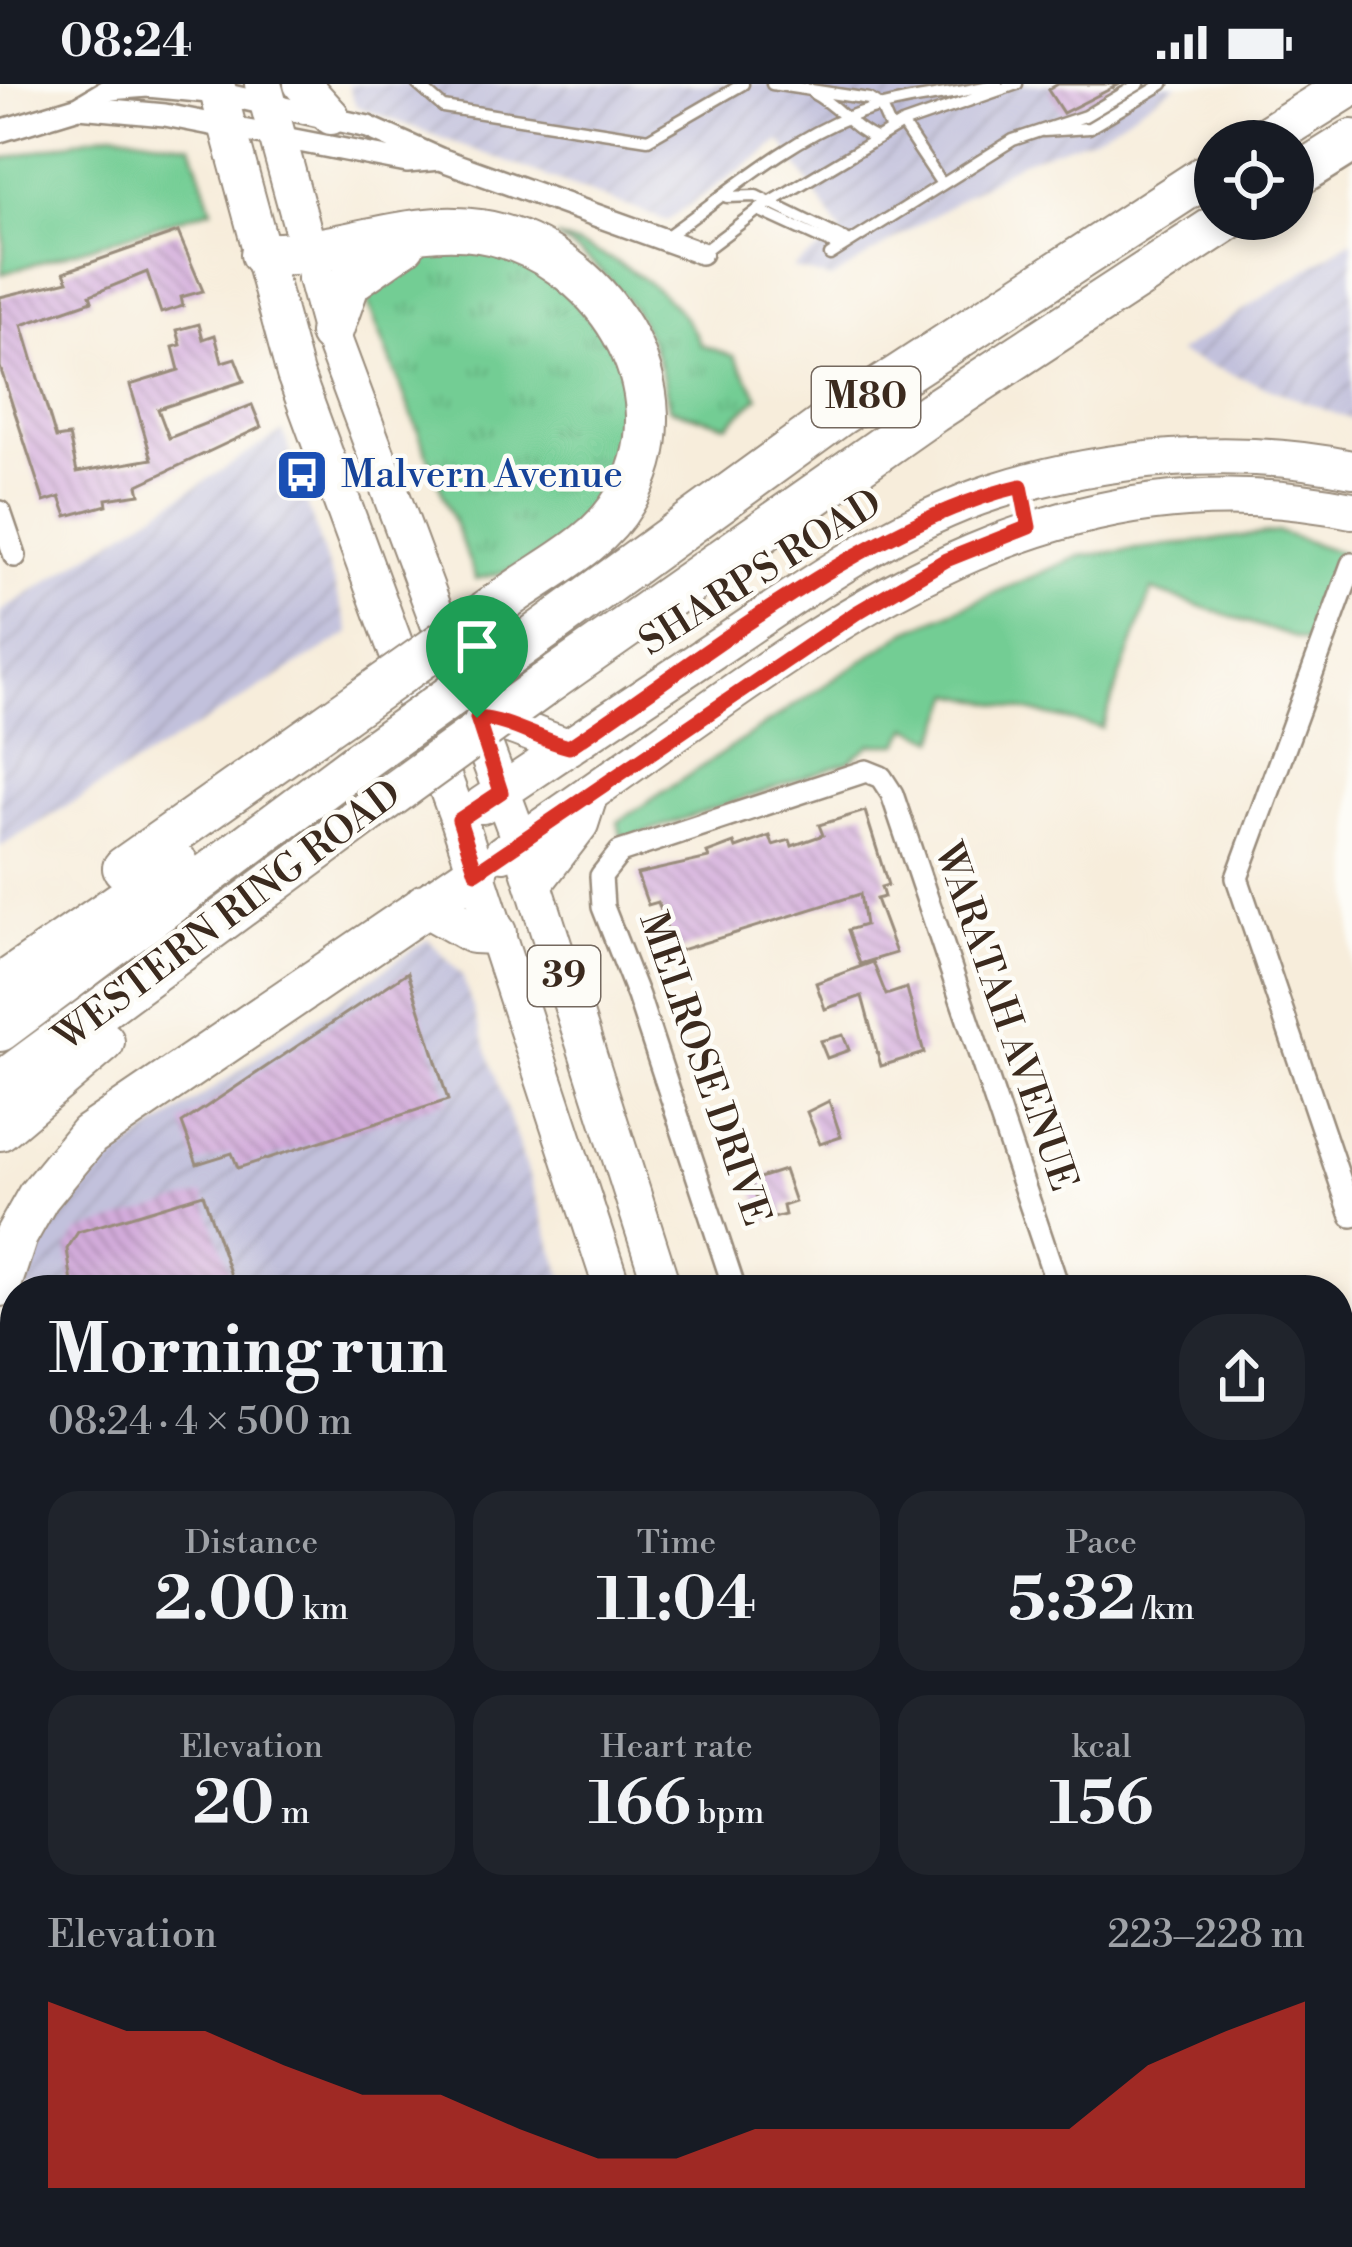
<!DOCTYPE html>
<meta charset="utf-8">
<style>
body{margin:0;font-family:"Libre Bodoni",serif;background:#20242c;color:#f1f3f6;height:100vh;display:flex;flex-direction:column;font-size:45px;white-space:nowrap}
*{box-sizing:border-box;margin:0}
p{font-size:39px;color:#9ea1a6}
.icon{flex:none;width:66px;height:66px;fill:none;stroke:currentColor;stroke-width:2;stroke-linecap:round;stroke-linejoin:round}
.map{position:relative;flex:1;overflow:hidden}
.side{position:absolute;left:0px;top:1191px;width:1353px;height:972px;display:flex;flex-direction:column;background:#171b24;border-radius:48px 48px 0 0;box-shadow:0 6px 18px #0003}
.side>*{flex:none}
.controls{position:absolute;left:1194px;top:36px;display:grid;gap:24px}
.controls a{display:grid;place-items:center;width:120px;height:120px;border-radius:50%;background:#171b24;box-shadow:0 6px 18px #0003;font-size:60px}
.pin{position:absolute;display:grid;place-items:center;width:102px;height:102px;color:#fff;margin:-123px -51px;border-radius:50% 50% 50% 0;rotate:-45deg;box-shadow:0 0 12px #0007}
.pin .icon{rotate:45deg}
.round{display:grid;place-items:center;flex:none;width:126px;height:126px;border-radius:48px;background:#20242c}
.overview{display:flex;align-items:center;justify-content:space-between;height:204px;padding:0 48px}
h1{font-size:66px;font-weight:800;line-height:90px}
.metrics{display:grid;grid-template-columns:repeat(3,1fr);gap:18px;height:204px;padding:12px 48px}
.metrics div{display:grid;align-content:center;border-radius:30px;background:#20242c;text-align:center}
.metrics b{font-size:60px;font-weight:800}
.metrics small{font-size:33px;font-weight:400}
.metrics p{font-size:33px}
.chart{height:336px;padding:24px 48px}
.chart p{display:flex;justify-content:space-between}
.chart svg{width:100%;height:216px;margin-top:12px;fill:#d93025;opacity:.7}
.status{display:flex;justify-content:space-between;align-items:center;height:84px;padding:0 60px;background:#171b24;direction:ltr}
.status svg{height:33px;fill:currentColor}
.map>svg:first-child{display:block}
.industrial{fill:url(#industrial-furrows)}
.grass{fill:url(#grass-tufts);stroke:#577c59;stroke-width:3}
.park{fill:#73cd94;stroke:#577c59;stroke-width:3}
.building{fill:url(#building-back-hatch)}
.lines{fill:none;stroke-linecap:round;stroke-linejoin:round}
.lane-casing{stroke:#998c7c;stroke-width:15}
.street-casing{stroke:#998c7c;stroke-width:26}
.primary-casing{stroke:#998c7c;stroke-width:40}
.highway-casing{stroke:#998c7c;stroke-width:46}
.lane{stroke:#fff;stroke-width:10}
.street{stroke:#fff;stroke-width:21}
.primary{stroke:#fff;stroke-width:36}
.highway{stroke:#fff;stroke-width:42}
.highway-bridge-casing{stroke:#998c7c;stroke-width:46;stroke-linecap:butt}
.highway-bridge{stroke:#fff;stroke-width:42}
.route-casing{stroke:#fff;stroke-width:24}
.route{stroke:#d93025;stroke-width:15}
.labels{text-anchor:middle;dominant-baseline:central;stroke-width:9;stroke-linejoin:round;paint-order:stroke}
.shield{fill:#fdfcf7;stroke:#75695f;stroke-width:3}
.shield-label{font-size:36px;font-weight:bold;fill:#3b2a1e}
.transit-label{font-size:39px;fill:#164399;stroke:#fdfcf7;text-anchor:start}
.street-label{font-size:39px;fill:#3b2a1e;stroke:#fdfcf7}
</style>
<div class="status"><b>08:24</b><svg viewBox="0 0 49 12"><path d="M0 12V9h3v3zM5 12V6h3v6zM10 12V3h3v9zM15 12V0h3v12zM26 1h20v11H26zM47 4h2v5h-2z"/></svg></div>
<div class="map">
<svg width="1352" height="2163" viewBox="0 0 1352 2163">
<defs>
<pattern id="industrial-furrows" width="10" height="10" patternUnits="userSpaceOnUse" patternTransform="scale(3)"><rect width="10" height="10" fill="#c2c1dc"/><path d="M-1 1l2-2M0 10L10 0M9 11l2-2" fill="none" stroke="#a8a6bc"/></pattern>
<pattern id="grass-tufts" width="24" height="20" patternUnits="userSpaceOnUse" patternTransform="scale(3)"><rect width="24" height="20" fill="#73cd94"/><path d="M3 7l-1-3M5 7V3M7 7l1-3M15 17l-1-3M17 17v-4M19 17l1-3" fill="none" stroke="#64b07f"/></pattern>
<pattern id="building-back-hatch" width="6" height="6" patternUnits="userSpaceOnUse" patternTransform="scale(3)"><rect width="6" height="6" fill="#d3acdb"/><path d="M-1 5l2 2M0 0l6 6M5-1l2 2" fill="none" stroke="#ac8cb1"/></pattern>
</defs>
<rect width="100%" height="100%" fill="#fdfcf7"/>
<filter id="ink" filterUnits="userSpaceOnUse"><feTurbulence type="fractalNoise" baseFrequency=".00833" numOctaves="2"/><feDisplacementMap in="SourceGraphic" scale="24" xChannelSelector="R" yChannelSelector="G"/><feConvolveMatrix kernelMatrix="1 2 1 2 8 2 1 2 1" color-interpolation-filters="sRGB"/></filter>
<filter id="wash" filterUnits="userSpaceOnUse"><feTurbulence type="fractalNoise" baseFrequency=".004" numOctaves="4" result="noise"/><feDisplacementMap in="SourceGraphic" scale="48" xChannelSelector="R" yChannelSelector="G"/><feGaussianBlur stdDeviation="2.7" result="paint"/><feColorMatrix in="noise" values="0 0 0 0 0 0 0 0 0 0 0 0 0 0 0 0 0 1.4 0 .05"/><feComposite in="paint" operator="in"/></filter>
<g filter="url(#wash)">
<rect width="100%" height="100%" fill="#f7eddb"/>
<path class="industrial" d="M348,0H1178L1096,52L1020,78L831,195L792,184L842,150L781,57L667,137L356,22Z
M1352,156V336L1177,269Z
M283,347L350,549L0,763V528Z
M428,855L462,891L567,1206H15V2148H880L885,2163H0V1249L43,1123Z"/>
<path class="grass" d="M556,153C612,170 677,207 701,261L734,272L759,313L727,341L669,324C658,248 622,193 556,153Z
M463,165C518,168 545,183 580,224C592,238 614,256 622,273C626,283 625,299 626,310C637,406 567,478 476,495L361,201L416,171Z"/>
<path class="park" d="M112,48L191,61L212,125L2,190C7,151 0,115 0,76Z
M1278,448L1342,469L1307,558L1152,506L1102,644L954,610L936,656L909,643L899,660H871L848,678L622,756L618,738L907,547L1080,472Z"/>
<g id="blocks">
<path class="building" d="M1058,0H1120L1063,29L1048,6Z
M178,148L203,207L181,213L183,222L161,229L147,188L90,211L92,217L22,241L56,354L69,352L77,388L152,375L130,301L179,286L173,263L181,261L177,246L199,240L203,255L215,251L222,278L235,274L244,297L158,325L169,354L252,321L261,343L138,401L140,410L106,415L107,421L67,432L60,413L44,418L0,283V213L68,197L64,188Z
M865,727L888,801L881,803L884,813L876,815L896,869L860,880L848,846L865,841L860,810L675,868L658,818L648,821L637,790L709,774L707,769L734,759L736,764L770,752L773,761L790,756L792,762L823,751L819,741Z
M873,878L886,911L907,904L924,969L881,982L862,912L825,925L816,899Z
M408,888L448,1016L238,1084L232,1069L197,1080L182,1039Z
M843,951L849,966L827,974L820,957Z
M829,1017L841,1053L820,1060L807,1028Z
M784,1086L795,1118L783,1122L785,1131L766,1136L750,1097Z
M203,1110L236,1206H73L67,1165L78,1148Z
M0,1540H4L15,1576V1975L0,1978Z
M15,2113V2148H46L49,2163H0V2116Z
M102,2148H183L187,2163H106Z
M347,2148H410V2155L350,2163Z
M644,2148H797L800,2163H648Z"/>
</g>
</g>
<g filter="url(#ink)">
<use href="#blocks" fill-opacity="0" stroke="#998c7c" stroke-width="3"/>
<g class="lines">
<g class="lane-casing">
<path id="lane" d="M417,0L443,23L648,55L743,0
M772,0L869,15L881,23L891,46
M813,9C838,22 851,44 877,55
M902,40L942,100
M1044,47L1089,44L1163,0
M727,113L756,112L850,158
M758,126L841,164
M664,154C723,113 783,59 851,32C898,14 949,12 997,0
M701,169L758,126L902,40L1017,0
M830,171L1013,56L1085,32L1139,0"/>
</g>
<g class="street-casing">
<path id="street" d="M79,23L165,31L407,78L439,75
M0,47L79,23L109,5L148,2L218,9L368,43L440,75L701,169
M0,428L15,472
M1352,480L1237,794L1352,1132
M735,1206L638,912L603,823L601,792L620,768L866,687L881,693L892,710L1059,1206
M1338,1326L1352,1322
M1338,2032L1352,2073
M0,2051L15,2048
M1056,2148L1061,2163"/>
</g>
<g class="primary-casing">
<path id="primary" d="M216,0L295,290L459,736L613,1206
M263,0L331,249L520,757L663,1206
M302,0L331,32
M477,634C508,636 537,654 569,663
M482,721C565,665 648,610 732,554C813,499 898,439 993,408C1104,372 1238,361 1352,385
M503,769C771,594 1002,356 1352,426
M534,800L580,740L590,709
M931,2148L936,2163
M970,2148L974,2163"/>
</g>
<g class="highway-casing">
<path id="highway" d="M1261,57L1352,0
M1293,94L1352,57
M262,170C335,173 408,135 480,147C599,166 692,305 624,417C599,460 552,482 512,510
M331,249L349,198L404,160
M528,557L839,331L1215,86
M544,601L933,328L1228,135
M124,784L341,631
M425,821L473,848L495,849
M0,902L177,780
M0,946L357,679
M0,1000L374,724
M0,1045L103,958
M0,1201L16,1152L38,1113L89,1051L476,788"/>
</g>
<use href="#lane" class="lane"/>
<use href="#street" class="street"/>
<use href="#primary" class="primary"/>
<use href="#highway" class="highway"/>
<g class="highway-bridge-casing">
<path id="highway-bridge" d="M341,631L512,510
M357,679L528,557
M374,724L544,601"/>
</g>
<use href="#highway-bridge" class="highway-bridge"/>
</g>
</g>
<g class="lines" filter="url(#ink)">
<g class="route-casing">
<path id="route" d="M1021,402L1029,443L946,476L856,529L476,788L459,736L501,708L477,634C509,636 537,655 569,663C701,575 868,438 1021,402Z"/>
</g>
<use href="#route" class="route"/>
</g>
<defs>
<g id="bus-square" transform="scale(2.7)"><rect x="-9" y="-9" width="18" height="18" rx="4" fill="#1a4fb4" stroke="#fdfcf7"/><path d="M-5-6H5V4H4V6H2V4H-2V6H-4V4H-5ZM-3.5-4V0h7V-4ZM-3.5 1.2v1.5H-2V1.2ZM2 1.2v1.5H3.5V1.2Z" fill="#fff"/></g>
</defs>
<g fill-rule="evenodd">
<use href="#bus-square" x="302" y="391"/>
</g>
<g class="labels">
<g class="shield">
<rect x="812" y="283" width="108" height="60" rx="9"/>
<rect x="528" y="862" width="72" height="60" rx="9"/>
</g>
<g class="shield-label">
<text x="866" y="313">M80</text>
<text x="564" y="892">39</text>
</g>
<g class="transit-label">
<text x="341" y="391">Malvern Avenue</text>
</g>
<g class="street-label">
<text transform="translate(761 489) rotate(-32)">SHARPS ROAD</text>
<text transform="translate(228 832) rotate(-37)">WESTERN RING ROAD</text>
<text transform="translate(1005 933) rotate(71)">WARATAH AVENUE</text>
<text transform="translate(704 985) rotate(71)">MELROSE DRIVE</text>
</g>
</g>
</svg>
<div class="controls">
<a><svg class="icon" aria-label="locate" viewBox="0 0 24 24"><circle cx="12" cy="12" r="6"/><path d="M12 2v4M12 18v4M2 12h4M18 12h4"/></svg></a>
</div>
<div class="pin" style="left:477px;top:634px;background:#1e9e55"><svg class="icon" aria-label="arrive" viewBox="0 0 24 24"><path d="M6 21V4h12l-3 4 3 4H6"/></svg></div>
<section class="side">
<div class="overview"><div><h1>Morning run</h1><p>08:24 · 4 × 500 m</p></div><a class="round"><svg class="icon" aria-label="share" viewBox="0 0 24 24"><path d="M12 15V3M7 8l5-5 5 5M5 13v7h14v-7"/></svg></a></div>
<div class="metrics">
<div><p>Distance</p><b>2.00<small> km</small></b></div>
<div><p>Time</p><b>11:04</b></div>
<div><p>Pace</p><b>5:32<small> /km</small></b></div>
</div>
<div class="metrics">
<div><p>Elevation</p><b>20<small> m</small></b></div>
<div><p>Heart rate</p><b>166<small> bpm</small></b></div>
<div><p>kcal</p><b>156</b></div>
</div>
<div class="chart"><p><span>Elevation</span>223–228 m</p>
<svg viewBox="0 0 160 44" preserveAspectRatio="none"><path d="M0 44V6L10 12L20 12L30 19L40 25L50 25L60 32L70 38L80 38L90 32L100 32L110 32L120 32L130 32L140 19L150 12L160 6V44z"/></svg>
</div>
</section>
</div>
